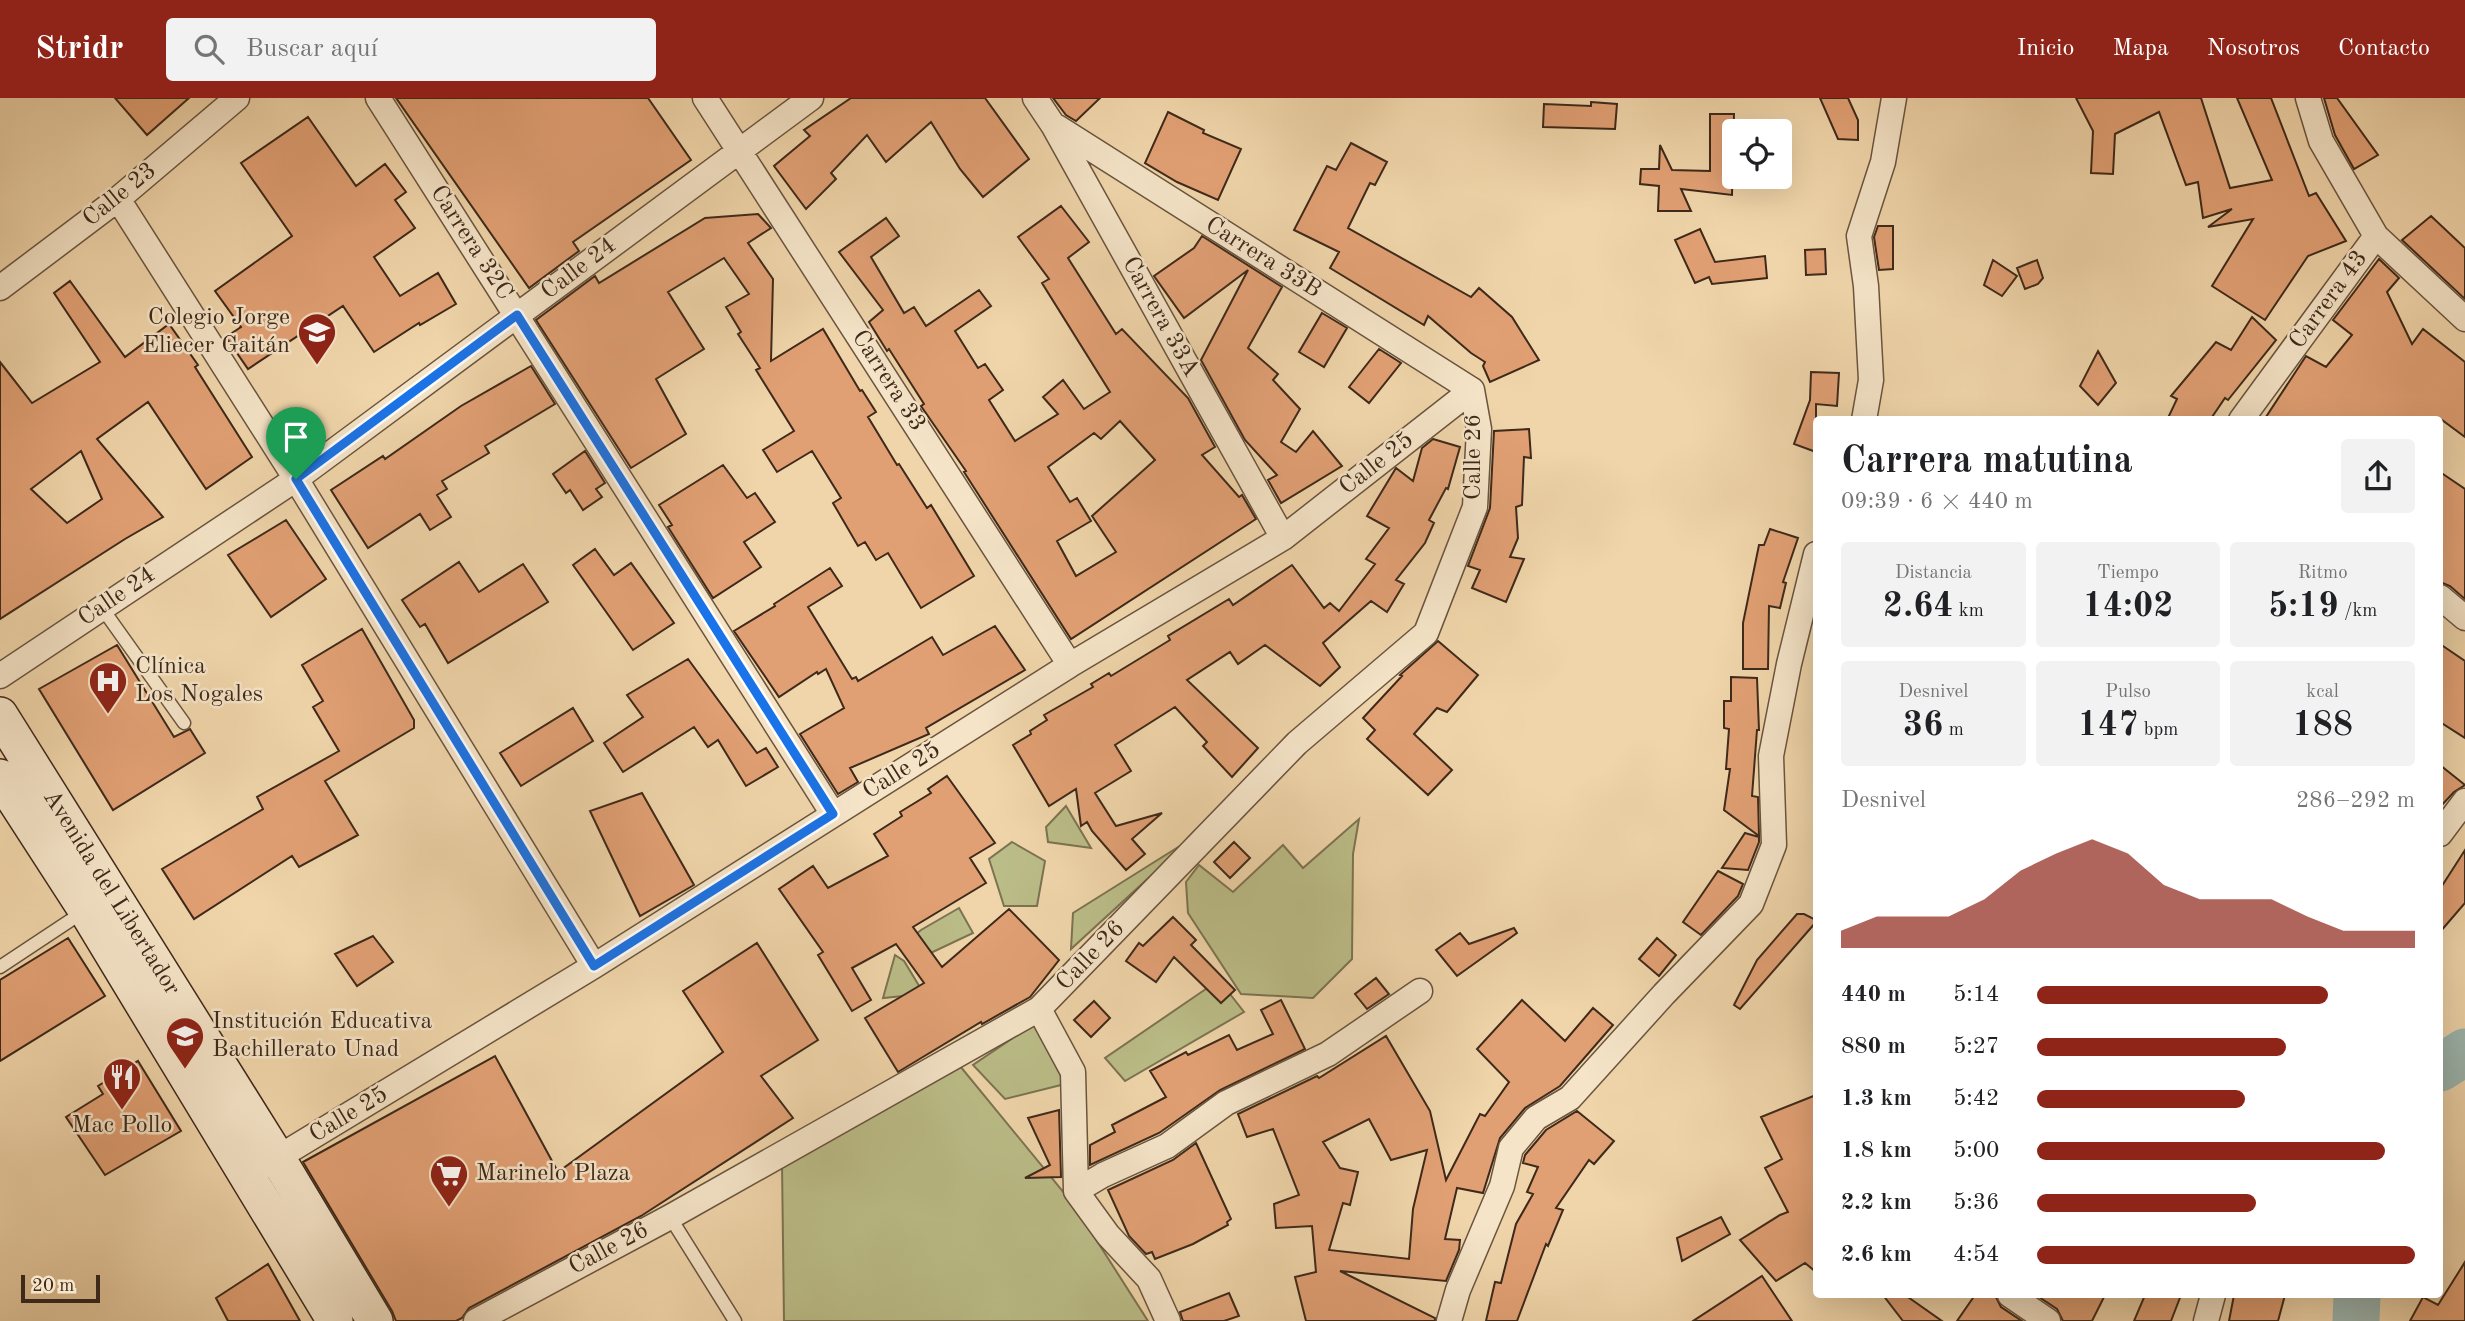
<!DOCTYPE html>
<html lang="es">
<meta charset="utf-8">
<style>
body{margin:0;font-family:"Old Standard TT",serif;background:#f2f2f2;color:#202124;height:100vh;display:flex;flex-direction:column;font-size:26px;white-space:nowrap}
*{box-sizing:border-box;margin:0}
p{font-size:23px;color:#757577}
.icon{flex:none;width:38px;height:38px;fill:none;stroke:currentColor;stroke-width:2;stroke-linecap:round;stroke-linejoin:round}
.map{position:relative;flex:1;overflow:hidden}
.panel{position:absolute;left:1813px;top:318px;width:630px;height:882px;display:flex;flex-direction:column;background:#fff;border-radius:7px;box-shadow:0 7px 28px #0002}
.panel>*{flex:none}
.controls{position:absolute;left:1722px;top:21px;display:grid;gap:14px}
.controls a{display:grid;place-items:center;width:70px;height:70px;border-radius:7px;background:#fff;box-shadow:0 7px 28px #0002;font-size:35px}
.scale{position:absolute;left:21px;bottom:18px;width:79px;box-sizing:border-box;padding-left:7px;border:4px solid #3e291a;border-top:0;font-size:19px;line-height:24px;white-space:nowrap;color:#3e291a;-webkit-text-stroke:5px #f5e4c8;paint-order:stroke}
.pin{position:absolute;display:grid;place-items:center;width:60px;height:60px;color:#fff;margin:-72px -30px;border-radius:50% 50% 50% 0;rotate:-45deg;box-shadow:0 0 7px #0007}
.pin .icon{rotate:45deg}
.round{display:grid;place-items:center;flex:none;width:74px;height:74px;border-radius:7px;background:#f2f2f2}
.head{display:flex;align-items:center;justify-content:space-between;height:119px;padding:0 28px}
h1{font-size:38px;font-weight:700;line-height:52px}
.stats{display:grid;grid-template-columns:repeat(3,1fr);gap:10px;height:119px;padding:7px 28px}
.stats div{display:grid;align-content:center;border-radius:7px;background:#f2f2f2;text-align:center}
.stats b{font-size:35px;font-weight:700}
.stats small{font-size:19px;font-weight:400}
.stats p{font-size:19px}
.chart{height:196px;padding:14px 28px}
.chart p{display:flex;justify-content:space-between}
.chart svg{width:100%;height:126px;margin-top:7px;fill:#8f2418;opacity:.7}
ul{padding:0 28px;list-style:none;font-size:23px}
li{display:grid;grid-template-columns:112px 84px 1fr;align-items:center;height:52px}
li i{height:18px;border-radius:9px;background:#8f2418}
header{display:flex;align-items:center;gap:42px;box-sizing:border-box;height:98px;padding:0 35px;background:#8f2418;color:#fff}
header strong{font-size:33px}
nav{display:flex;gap:38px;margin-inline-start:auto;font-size:24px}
.search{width:490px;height:63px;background:#f2f2f2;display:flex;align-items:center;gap:18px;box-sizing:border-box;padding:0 24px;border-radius:7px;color:#757577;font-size:26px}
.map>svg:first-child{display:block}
.green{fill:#bbbd88;stroke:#7c7351;stroke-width:2}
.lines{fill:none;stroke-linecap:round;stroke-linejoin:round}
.river{stroke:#9cb7b1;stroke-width:47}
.building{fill:#e1a074;stroke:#3e291a;stroke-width:2;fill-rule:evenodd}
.service-casing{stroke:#6a543e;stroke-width:15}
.minor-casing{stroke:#6a543e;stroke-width:27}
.secondary-casing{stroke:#3e291a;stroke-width:38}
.service{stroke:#f5e4c8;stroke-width:12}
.minor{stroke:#f5e4c8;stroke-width:24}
.secondary{stroke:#f5e4c8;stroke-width:35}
.route-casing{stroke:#fff;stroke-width:14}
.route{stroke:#1a73e8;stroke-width:9}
.labels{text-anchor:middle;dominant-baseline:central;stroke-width:5;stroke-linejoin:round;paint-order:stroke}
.street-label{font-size:24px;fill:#3e291a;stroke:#f5e4c8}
.poi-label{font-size:24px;fill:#3e291a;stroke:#f5e4c8;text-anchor:start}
</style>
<header>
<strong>Stridr</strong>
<div class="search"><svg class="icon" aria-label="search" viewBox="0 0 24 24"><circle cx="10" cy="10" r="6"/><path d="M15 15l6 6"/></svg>Buscar aquí</div>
<nav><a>Inicio</a><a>Mapa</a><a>Nosotros</a><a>Contacto</a></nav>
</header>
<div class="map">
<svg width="2465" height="1223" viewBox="0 0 2465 1223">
<rect width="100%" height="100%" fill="#f0d5aa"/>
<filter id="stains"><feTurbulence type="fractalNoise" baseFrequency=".00286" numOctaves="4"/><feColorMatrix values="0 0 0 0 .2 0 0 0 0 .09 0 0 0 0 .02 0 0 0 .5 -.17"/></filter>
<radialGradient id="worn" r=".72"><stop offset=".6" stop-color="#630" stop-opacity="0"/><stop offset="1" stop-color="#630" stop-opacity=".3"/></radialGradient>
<path class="green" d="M1066,708L1091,750L1048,744L1046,729Z
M1359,721L1353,756L1352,861L1313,900L1241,896L1188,815L1186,784L1199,767L1233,794L1283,747L1303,770Z
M1191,741L1071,851L1073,815Z
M1012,744L1045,763L1037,808H1004L989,761Z
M959,810L973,835L918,861L904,846L921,832Z
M895,857L904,863L924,896L883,900Z
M1219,882L1244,914L1125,983L1105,960Z
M1035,925L1065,986L1005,1001L973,967Z
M960,968L1074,1107L1148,1223H784L782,1066Z"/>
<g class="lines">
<path class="river" d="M2440,970L2465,954
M2356,1223L2357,1197"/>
</g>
<path class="building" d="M115,0H189L147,37Z
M396,0H648L691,62L573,144L579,153L529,190Z
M851,0H985L1029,61L983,99L960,71L931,24L886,64L867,37L831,75L836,81L806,111L774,68L810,38L804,32Z
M1053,0H1100L1076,23L1066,17Z
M1820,0H1848L1858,22V42L1838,41Z
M2076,0H2201L2230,90L2272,82L2237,0H2271L2309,98L2316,95L2346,143L2308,158L2265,222L2212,188L2253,121L2208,129L2232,111L2203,120L2198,84L2186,87L2159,14L2115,36L2113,76L2091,75L2093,33Z
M2324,0H2337L2378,57L2354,71L2335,37Z
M1591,4L1617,6L1615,31L1543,29L1544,6L1591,8Z
M1168,14L1204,32L1203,35L1241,51L1218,102L1177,84L1145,65Z
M1710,16H1734L1732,97L1681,91L1691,113H1658L1659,88L1640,86L1641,71H1659L1660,47L1672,72L1710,73Z
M308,19L356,88L385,66L406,94L395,102L415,130L374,159L400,198L438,175L456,206L420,227L419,225L374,254L343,208L248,271L226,239L241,229L215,193L292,138L241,65Z
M1351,45L1387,64L1375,87L1370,85L1348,130L1471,199L1479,190L1512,219L1539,262L1490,284L1483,268L1485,264L1471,255L1428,218L1424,227L1330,170L1339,154L1294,132L1327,68L1336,72Z
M1061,108L1089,144L1068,160L1116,236L1122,231L1188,300L1215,349L1202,357L1239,399L1242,397L1256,421L1071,541L964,374L966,373L921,308L924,306L889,251L887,253L869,224L883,212L839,154L886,120L899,138L871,159L904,215L914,209L926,228L979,192L991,208L955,233L978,270L985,266L1003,292L989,302L1015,343L1058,316L1043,299L1063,282L1084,311L1110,294L1042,185L1049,181L1018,139ZM1120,323L1155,362L1092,418L1116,454L1076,478L1057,443L1091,423L1077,400L1070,404L1048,369L1094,335L1101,341Z
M758,116L771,130L748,145L773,181L771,263L823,231L860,293L862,292L876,314L868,319L897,367L899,366L927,410L931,407L974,478L921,510L888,455L876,462L865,444L858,448L833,405L841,400L812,353L777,374L763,352L794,333L756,272L760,270L738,236L741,234L726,209L749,196L724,160L668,194L704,251L656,281L686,336L631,370L536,222L595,178L599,185L705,120Z
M2431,118L2465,150V201L2402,142Z
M1878,128H1893V171L1879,172L1874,139Z
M1700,131L1715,164L1765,158L1767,180L1712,186L1709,179L1695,185L1675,142Z
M1202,138L1282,189L1248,250L1278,276L1273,282L1300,311L1281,344L1296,354L1313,333L1342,368L1281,405L1268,382L1277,377L1245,342L1201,262L1248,172L1184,220L1154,178L1194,150Z
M1825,151L1826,176L1806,177L1805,152Z
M2379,161L2399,180L2387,194L2412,246L2423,231L2465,264V339L2442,322H2264L2306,258L2326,269L2352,237L2333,222Z
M1993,162L2017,178L2002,198L1984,187Z
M2037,162L2043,180L2038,186L2025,191L2017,170Z
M70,183L125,259L169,226L198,267L195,269L252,359L206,391L148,304L97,341L163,419L125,441L0,521V264L32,305L100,264L54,195ZM81,353L102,401L67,425L31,391Z
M1322,215L1347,230L1324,269L1299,254Z
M2252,219L2276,242L2228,302L2225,300L2210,322H2167L2177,301L2171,298L2216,244L2231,252Z
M1379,251L1401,265L1369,305L1349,289Z
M2098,253L2116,285L2098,307L2080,288Z
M531,268L555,306L485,348L489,355L442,383L447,391L437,397L451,419L430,432L420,416L368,450L331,392L383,358L385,361L461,308Z
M1811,274L1839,275L1837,308L1816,306V354L1794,346L1810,302Z
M1529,331L1531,360L1524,359L1522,407L1516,409L1518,440L1510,459L1524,461L1506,504L1472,490L1480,472L1468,468L1490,410L1494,333Z
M1433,341L1460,349L1448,391L1446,390L1429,422L1434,425L1425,445L1396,482L1404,486L1387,514L1371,503L1323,545L1340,569L1320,588L1265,547L1238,566L1230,554L1187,582L1258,650L1232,679L1203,648L1207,644L1175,609L1115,647L1131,673L1095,695L1116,728L1162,715L1132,741L1145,756L1126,772L1092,733L1087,724L1081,728L1076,691L1049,708L1013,647L1031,636L1030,633L1047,622L1044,617L1093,589L1091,586L1109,575L1111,578L1170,542L1168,538L1229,501L1233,507L1292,467L1324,510L1330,505L1339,513L1375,466L1366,461L1389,430L1367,418L1396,370L1413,383L1422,350Z
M585,353L605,385L596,391L602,399L583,412L570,392L566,395L553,376Z
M723,367L747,400L755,395L775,424L744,444L761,469L713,500L668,429L672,427L659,407Z
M2440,374L2465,391V501L2450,488L2440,484Z
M286,422L326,481L271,519L228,457Z
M1770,431L1798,440L1783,484L1786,485L1780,510L1769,508L1768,571H1743V525L1759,447H1764Z
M595,451L614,477L631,465L674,525L633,552L573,467Z
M459,464L479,494L523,466L548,504L448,565L425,526L420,529L402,502Z
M830,470L842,488L808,509L852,581L856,579L858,583L932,539L943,557L995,528L1025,572L926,630L929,636L850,670L858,684L838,696L800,636L844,610L826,571L818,576L817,574L779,599L734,533L775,508L774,506Z
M362,531L414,622V630L325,683L358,737L299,769L292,758L194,821L162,771L263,711L257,699L339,653L313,609L323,603L302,567Z
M1438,543L1478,577L1447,614L1437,610L1414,636L1452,672L1428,697L1367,641L1375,632L1363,620L1402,578L1400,577Z
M2440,546L2465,563V640L2440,624Z
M117,547L174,639L190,631L205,655L113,712L39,591Z
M688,561L757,655L766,650L778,669L746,688L718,642L708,649L694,629L623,674L604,645L643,619L627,597Z
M1731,579L1757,580L1759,632H1757L1752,698L1758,699L1759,738L1724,712L1730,671H1726L1729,631L1724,630V603H1731Z
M573,610L593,643L521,688L500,655Z
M2440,667L2465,687L2454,694L2440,709Z
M947,678L995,745L970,760L986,785L913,829L942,869L1009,811L1059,862L1030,899L982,926L981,924L898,974L865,920L924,885L896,846L852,870L871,902L852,913L818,857L823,854L779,791L813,768L828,790L888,758L874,736L902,718L900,714L931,695L928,691Z
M642,695L694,787L640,818L590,713Z
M1745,735L1759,739V744L1748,772L1722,770Z
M1234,744L1250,760L1230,780L1214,764Z
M2465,752V805L2440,834V791Z
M1718,773L1743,786L1738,798L1701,837L1683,824Z
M1797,816H1804L1816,822V824L1740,911L1734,907L1757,862Z
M1173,819L1196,842L1191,847L1235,892L1221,905L1174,859L1156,884L1126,863L1139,845L1143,848Z
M1514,830L1517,835L1457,878L1436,852L1460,835L1469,846Z
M373,838L393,864L357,888L335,856Z
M68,840L105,898L0,963V882Z
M1657,840L1676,857L1659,878L1639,861Z
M757,845L818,942L761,978L793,1020L641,1118L469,1210L462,1220L456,1223H396L392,1213L303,1064L495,958L558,1074L723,954L683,893Z
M1376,880L1389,896L1367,911L1355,896Z
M1281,902L1305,951L1220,992L1159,1035L1090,1067V1047L1115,1034L1112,1027L1166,999L1150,973L1186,954L1188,957L1229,937L1237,952L1273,936L1261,912Z
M1522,902L1565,943L1593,910L1613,927L1560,988L1525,1010L1500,1040L1483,1095L1457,1090L1445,1141L1460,1142L1459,1152L1446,1183L1340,1173L1435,1220V1223H1306L1295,1179L1316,1174L1312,1128L1276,1130L1274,1106L1299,1097L1273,1031L1247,1039L1238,1016L1317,978L1319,980L1386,938L1430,1013L1446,1082L1480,1016L1485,1018L1509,984L1477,951ZM1369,1021L1391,1062L1427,1052L1413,1111L1409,1161L1329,1152L1343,1105L1350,1107L1358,1074L1340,1070L1323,1044Z
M1094,903L1110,920L1091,939L1074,922Z
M138,963L181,1033L105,1077L66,1019L103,996L98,988Z
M1816,997V1174L1805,1165L1776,1183L1740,1142L1780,1117L1788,1114L1765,1070L1782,1061L1761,1019Z
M1059,1012L1061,1079L1025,1080L1050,1067L1028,1020Z
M1577,1013L1614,1043L1594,1066L1589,1062L1556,1110L1563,1112L1548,1148L1546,1146L1517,1223H1486L1495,1184L1501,1185L1516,1126L1533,1096L1527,1094L1538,1069L1523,1065L1525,1057L1546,1032Z
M1196,1045L1231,1121L1227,1124L1228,1127L1193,1146L1155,1161L1152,1154L1146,1156L1129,1138L1108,1092L1173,1062Z
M1721,1119L1730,1136L1682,1163L1677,1140Z
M2465,1164V1223H2410L2423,1199L2438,1207Z
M268,1166L300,1223H228L216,1200Z
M1762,1178L1792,1223H1693Z
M1229,1195L1239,1218L1224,1223H1183L1180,1214Z
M1883,1197H1905L1942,1223H1903Z
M1975,1197H1995L2001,1209L2022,1223H1957Z
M2036,1197H2105L2092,1223H2063L2057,1211Z
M2145,1197H2181L2171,1223H2134Z
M2234,1197H2285L2278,1223H2229Z"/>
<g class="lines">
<g class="service-casing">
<path id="service" d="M102,510L184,625
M0,869L83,814
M670,1119L735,1223"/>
</g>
<g class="minor-casing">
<path id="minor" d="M378,0L833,716
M705,0L1070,567
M1035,0L1053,27L1283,440
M2308,0L2321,43L2376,138L2465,221
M1057,29L1472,292
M118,101L296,381L594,868
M0,190L118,101L237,0
M1864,322L1871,282L1866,188L1859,138L1883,64L1894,0
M2241,322L2376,138
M2440,499L2465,520
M0,578L296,381L811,0
M2440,736L2465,703
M1039,911L1073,974L1076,1093L1108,1137L1149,1181L1168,1223
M264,1068L594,868L1070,567L1283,440L1472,292
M1076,1093L1103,1077L1167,1048L1226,1005L1328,956L1420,893
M2010,1197L2048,1223
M476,1223L670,1119L1039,911L1297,645L1426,535L1475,409L1479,331L1472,292
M1449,1223L1458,1192L1502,1088L1511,1050L1536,1020L1570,1000L1664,896L1751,806L1774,747L1771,658L1789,566L1816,456
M2206,1223L2213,1197"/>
</g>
<g class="secondary-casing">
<path id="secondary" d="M0,617L278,1061L375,1223
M0,679L86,812L335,1223"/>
</g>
<use href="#service" class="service"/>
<use href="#minor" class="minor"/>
<use href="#secondary" class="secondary"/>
</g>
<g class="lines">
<g class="route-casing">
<path id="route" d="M517,217L833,716L594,868L296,381Z"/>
</g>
<use href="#route" class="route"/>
</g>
<defs>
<g id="school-pin" transform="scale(2.0125)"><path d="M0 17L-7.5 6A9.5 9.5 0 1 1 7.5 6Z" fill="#8f2418" stroke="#f5e4c8"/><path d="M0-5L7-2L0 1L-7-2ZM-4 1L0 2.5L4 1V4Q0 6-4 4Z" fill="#fff"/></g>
<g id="hospital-pin" transform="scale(2.0125)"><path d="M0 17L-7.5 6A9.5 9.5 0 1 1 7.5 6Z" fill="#8f2418" stroke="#f5e4c8"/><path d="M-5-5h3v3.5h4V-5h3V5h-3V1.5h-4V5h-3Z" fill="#fff"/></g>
<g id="restaurant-pin" transform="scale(2.0125)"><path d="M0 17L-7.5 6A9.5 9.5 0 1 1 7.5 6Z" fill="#8f2418" stroke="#f5e4c8"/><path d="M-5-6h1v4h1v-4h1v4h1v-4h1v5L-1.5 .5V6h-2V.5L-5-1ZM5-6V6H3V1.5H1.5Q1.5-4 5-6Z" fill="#fff"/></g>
<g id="supermarket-pin" transform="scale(2.0125)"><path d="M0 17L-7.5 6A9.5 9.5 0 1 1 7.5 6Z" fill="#8f2418" stroke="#f5e4c8"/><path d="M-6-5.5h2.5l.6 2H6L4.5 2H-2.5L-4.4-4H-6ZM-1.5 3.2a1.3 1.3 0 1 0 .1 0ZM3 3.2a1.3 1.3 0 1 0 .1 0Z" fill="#fff"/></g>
</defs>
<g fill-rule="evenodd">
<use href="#school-pin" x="317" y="234"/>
<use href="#hospital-pin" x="108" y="583"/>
<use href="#school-pin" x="185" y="938"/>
<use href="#restaurant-pin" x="122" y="979"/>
<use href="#supermarket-pin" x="449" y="1076"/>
</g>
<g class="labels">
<g class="street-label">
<text transform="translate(120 97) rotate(-39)">Calle 23</text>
<text transform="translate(471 145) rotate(57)">Carrera 32C</text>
<text transform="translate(1263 160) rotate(32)">Carrera 33B</text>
<text transform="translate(579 171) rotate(-37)">Calle 24</text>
<text transform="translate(2329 202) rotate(-54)">Carrera 43</text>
<text transform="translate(1160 219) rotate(61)">Carrera 33A</text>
<text transform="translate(888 283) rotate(57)">Carrera 33</text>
<text transform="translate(1474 359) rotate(-90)">Calle 26</text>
<text transform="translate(1377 366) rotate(-38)">Calle 25</text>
<text transform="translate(117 499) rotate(-34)">Calle 24</text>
<text transform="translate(902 673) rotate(-32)">Calle 25</text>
<text transform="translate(111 795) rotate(58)">Avenida del Libertador</text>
<text transform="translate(1091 858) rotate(-46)">Calle 26</text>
<text transform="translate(349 1017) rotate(-31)">Calle 25</text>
<text transform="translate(609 1151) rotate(-28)">Calle 26</text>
</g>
<g class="poi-label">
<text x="290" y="220" text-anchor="end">Colegio Jorge<tspan x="290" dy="28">Eliecer Gaitán</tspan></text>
<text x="135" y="569">Clínica<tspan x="135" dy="28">Los Nogales</tspan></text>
<text x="212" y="924">Institución Educativa<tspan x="212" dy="28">Bachillerato Unad</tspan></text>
<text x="122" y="1028" text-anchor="middle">Mac Pollo</text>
<text x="476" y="1076">Marinelo Plaza</text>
</g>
</g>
<rect width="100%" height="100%" filter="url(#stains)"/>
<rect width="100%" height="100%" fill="url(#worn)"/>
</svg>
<div class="controls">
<a><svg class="icon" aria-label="locate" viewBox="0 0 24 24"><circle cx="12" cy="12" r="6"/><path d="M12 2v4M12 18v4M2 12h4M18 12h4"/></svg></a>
</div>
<div class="scale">20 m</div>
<div class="pin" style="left:296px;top:381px;background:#1e9e55"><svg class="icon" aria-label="arrive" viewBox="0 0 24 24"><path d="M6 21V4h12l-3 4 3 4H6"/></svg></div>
<section class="panel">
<div class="head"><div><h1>Carrera matutina</h1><p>09:39 · 6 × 440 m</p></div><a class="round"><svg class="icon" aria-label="share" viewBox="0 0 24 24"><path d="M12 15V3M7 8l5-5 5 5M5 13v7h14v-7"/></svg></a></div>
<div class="stats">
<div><p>Distancia</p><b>2.64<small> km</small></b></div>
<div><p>Tiempo</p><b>14:02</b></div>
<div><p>Ritmo</p><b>5:19<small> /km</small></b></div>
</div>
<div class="stats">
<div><p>Desnivel</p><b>36<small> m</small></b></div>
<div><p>Pulso</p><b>147<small> bpm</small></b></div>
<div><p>kcal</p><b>188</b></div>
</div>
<div class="chart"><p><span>Desnivel</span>286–292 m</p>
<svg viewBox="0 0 160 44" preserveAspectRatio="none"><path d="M0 44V38L10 33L20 33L30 33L40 27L50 17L60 11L70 6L80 11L90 22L100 27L110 27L120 27L130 33L140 38L150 38L160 38V44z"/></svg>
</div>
<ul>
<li><b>440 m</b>5:14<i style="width:77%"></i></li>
<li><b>880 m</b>5:27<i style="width:66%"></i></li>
<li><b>1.3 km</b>5:42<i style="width:55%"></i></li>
<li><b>1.8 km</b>5:00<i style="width:92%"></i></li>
<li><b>2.2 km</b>5:36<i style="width:58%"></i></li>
<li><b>2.6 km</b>4:54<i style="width:100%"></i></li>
</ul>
</section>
</div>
